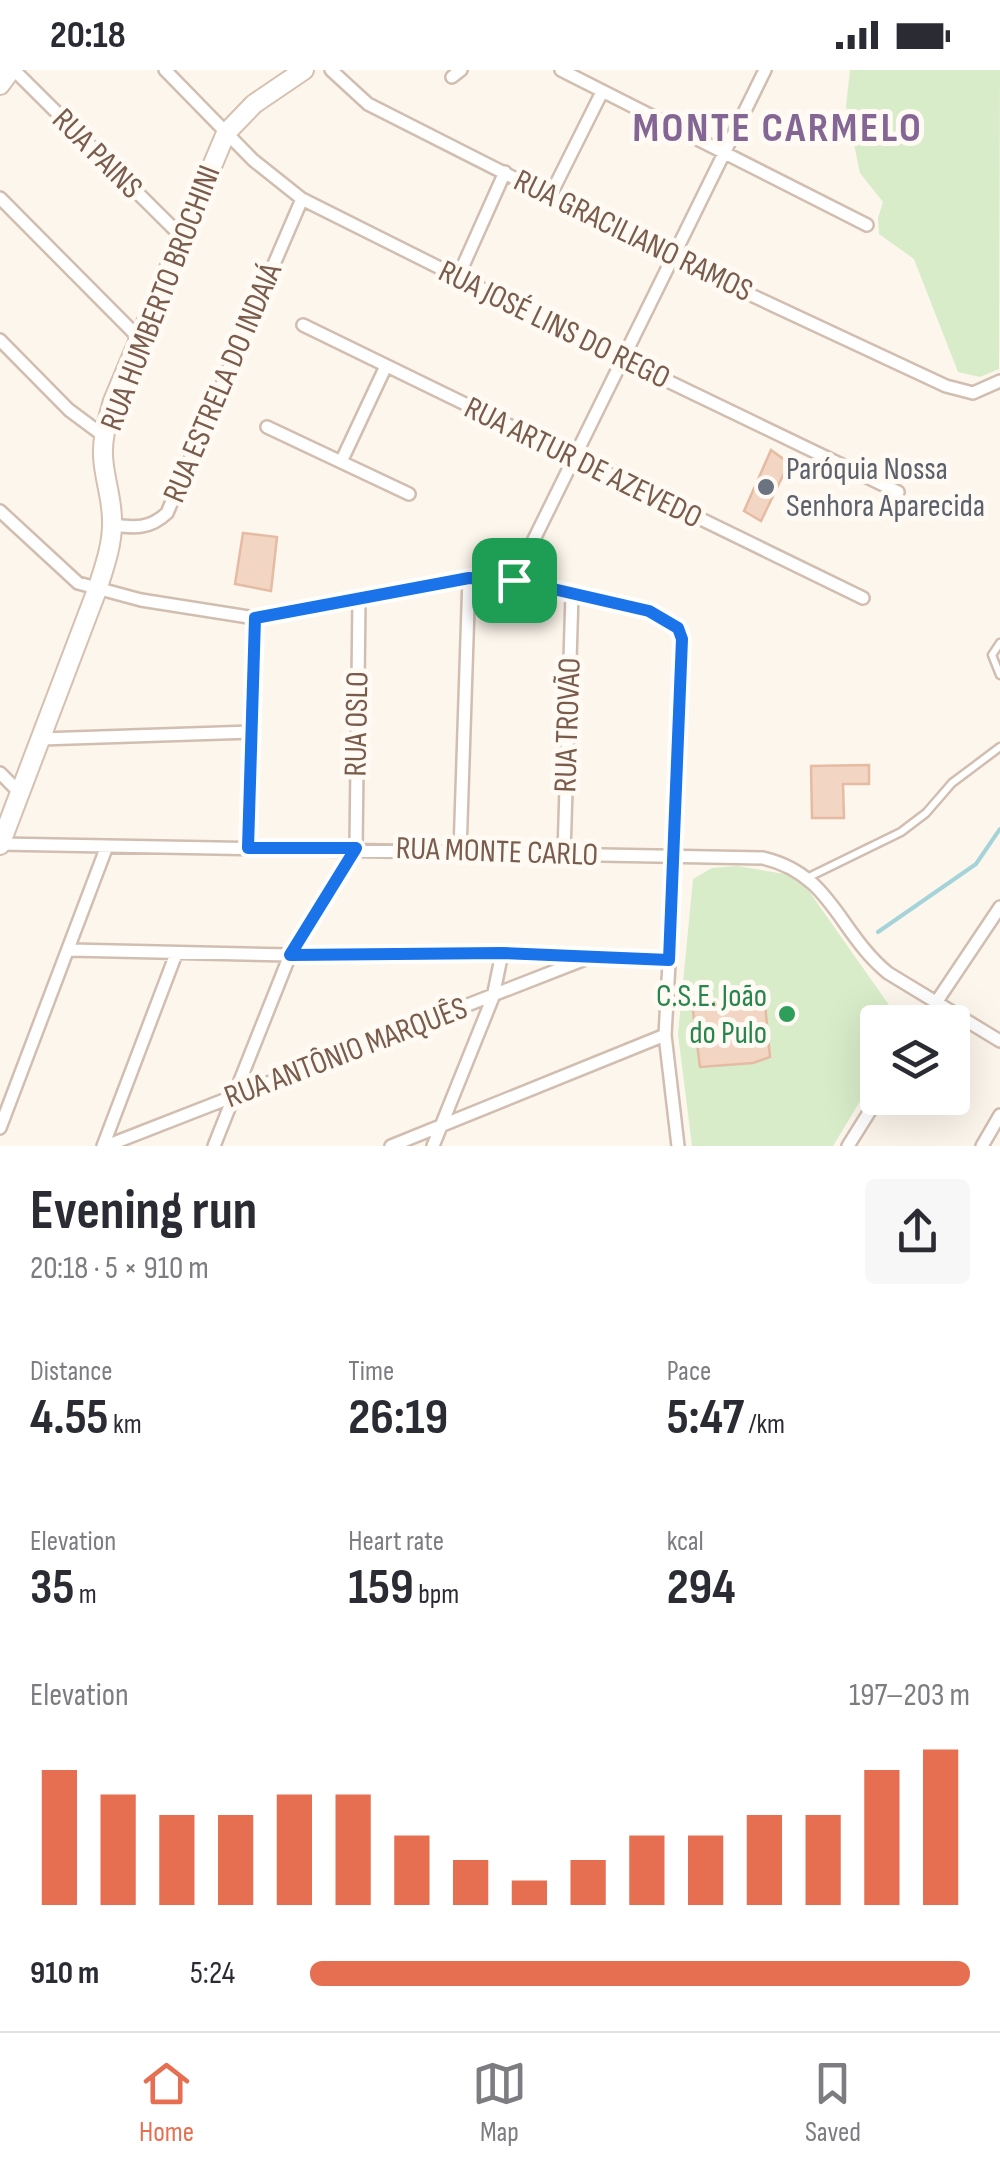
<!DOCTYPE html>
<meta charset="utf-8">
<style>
body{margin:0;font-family:"Sofia Sans Condensed",sans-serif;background:#f7f7f7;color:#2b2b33;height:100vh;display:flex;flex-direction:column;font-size:38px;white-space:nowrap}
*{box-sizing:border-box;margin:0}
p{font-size:32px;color:#7c7c81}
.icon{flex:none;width:55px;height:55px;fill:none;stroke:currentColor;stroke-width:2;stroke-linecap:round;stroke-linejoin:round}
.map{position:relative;height:1076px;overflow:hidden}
.side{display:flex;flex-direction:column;background:#fff;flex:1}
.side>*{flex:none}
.tools{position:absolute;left:860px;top:935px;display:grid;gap:20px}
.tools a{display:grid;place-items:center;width:110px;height:110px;border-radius:10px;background:#fff;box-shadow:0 10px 40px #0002;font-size:50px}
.pin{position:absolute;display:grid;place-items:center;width:85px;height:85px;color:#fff;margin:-42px;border-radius:20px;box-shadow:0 5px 15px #0006}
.round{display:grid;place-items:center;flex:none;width:105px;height:105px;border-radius:10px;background:#f7f7f7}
.head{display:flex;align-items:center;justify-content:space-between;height:170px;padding:0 30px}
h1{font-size:55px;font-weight:700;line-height:75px}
.stats{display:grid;grid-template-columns:repeat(3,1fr);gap:15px;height:170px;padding:10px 30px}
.stats div{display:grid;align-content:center}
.stats b{font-size:50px;font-weight:700}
.stats small{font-size:28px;font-weight:400}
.stats p{font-size:28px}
.chart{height:280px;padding:20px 30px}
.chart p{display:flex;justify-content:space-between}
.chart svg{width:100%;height:180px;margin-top:10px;stroke:#e76f51;stroke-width:6}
ul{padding:0 30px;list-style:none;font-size:32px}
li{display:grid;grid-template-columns:160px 120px 1fr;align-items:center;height:75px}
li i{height:25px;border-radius:12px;background:#e76f51}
.status{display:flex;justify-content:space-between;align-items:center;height:70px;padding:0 50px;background:#fff;direction:ltr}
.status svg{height:28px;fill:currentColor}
.menu{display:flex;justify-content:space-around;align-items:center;height:140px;border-top:2px solid #e1e1e2;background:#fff;font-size:28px;color:#7c7c81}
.menu a{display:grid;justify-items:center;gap:5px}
.menu .selected{color:#e76f51}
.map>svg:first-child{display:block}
.green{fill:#d8ecc9}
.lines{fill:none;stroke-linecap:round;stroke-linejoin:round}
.stream{stroke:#a5d3da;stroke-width:4}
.building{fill:#f3d5c3;stroke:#e6bba3;stroke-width:2.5}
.lane-casing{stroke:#d1beb0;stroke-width:11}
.street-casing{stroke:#d1beb0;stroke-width:16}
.secondary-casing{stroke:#d6c0b0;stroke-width:22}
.lane{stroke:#fff;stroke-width:6}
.street{stroke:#fff;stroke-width:11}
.secondary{stroke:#fff;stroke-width:18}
.route-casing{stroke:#fff;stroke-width:20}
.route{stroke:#1a73e8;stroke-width:12}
.worship-dot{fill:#6b7280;stroke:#fffaf3;stroke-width:4}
.leisure-dot{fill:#2e9e5b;stroke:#fffaf3;stroke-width:4}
.labels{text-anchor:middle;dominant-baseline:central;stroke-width:10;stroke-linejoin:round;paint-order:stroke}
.street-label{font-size:32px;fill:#7a5c4d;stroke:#fffaf3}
.worship-label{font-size:32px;fill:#5b616d;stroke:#fffaf3;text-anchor:start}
.leisure-label{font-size:32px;fill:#27864d;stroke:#fffaf3;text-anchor:end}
.district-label{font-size:42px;font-weight:bold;letter-spacing:2.5px;fill:#846695;stroke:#fffaf3}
</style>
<div class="status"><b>20:18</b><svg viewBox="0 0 49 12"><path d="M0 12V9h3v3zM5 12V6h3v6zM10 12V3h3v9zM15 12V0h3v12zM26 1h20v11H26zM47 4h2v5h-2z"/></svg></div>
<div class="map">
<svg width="1000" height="1076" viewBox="0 0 1000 1076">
<rect width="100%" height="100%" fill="#fdf6ec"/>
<path class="green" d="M850,0H1000L999,299L980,307L958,302L914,189L879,164L878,148L883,132L860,103L846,36Z
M737,796L791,805L801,810L901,952H878L877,1003L833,1076H692L678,964L693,809L712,798Z"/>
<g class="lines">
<path class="stream" d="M878,862L976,794L1000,759"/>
</g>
<path class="building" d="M771,380L789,393L761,451L744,441Z
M243,463L277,467L271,521L235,514Z
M869,695V714H843L844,748H812L811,696Z
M764,923L770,987L753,993L700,997L692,933L730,930Z"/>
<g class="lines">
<g class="lane-casing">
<path id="lane" d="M1000,573L992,585L1000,605
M809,807L901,762L926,743L952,713L1000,677"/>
</g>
<g class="street-casing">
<path id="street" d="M14,0L181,166
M165,0L253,90L302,129L624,290L898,422
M331,0L368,34L674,189L946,316L973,323L1000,311
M561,0L867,155
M452,7L461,0
M551,124L602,22
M0,128L139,268
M458,207L505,102
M303,255L863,528
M0,270L69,340L104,366
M267,357L409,424
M341,392L386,296
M0,441L78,513L141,530L255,548L469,507L514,510L649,541L675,554L681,569L675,786L665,965L678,1076
M113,455C135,458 150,459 167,443L302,129
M514,510L765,0
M41,669L251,662
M0,703L19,722
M0,774L763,788C832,804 838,862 888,903L1000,971
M248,778L255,548
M460,782L469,507
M564,784L572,525
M70,880L290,885L502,883L669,890
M923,952L1000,837
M0,1058L107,776
M103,1076L176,884
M106,1076L583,890
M214,1076L290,885L356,778L359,530
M391,1076L665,965
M433,1076L493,927L502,883
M848,1076L878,1028
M982,1076L1000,1045"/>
</g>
<g class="secondary-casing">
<path id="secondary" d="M0,15L11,0
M0,775L97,520C104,498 113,474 112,450C112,428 104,408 103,386C102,367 108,349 113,331L226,63L254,34L304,0"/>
</g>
<use href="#lane" class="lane"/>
<use href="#street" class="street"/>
<use href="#secondary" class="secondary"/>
</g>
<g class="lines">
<g class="route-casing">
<path id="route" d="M469,508L514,510L649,541L678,558L682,569L669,890L502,883L290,885L356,778H248L255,548Z"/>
</g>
<use href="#route" class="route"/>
</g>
<circle class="worship-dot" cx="766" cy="417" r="10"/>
<circle class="leisure-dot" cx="787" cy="944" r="10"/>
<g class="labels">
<g class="street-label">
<text transform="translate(97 84) rotate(45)">RUA PAINS</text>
<text transform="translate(633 166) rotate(26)">RUA GRACILIANO RAMOS</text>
<text transform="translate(161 228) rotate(-69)">RUA HUMBERTO BROCHINI</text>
<text transform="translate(554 255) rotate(26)">RUA JOSÉ LINS DO REGO</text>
<text transform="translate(223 313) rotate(-67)">RUA ESTRELA DO INDAIÁ</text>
<text transform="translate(583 393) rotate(26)">RUA ARTUR DE AZEVEDO</text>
<text transform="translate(357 654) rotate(-89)">RUA OSLO</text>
<text transform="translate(568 655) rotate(-88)">RUA TROVÃO</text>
<text transform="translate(497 782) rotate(2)">RUA MONTE CARLO</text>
<text transform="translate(346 983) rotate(-21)">RUA ANTÔNIO MARQUÊS</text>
</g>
<g class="worship-label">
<text x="786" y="399">Paróquia Nossa<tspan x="786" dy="37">Senhora Aparecida</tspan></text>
</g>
<g class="leisure-label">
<text x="767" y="926">C.S.E. João<tspan x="767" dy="37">do Pulo</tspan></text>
</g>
<g class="district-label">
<text x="778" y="58">MONTE CARMELO</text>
</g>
</g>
</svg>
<div class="tools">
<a><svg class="icon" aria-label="layers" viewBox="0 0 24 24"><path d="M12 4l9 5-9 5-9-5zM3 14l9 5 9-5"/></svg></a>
</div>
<div class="pin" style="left:514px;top:510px;background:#1e9e55"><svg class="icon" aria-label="arrive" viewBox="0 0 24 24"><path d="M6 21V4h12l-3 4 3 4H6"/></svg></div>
</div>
<section class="side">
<div class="head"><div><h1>Evening run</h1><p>20:18 · 5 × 910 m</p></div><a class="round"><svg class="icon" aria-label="share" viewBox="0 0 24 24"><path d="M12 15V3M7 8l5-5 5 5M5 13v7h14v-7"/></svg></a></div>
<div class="stats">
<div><p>Distance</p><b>4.55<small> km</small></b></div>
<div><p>Time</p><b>26:19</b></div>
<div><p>Pace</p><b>5:47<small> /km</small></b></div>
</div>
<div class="stats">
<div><p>Elevation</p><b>35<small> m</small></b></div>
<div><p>Heart rate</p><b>159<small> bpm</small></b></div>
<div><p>kcal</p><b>294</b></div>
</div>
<div class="chart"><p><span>Elevation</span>197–203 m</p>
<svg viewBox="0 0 160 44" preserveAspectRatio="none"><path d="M5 44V11M15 44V17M25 44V22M35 44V22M45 44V17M55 44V17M65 44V27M75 44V33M85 44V38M95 44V33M105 44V27M115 44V27M125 44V22M135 44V22M145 44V11M155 44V6"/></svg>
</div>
<ul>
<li><b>910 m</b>5:24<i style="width:100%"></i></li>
</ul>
</section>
<nav class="menu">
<a class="selected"><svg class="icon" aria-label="home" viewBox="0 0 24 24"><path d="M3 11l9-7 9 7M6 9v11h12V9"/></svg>Home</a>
<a><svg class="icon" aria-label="map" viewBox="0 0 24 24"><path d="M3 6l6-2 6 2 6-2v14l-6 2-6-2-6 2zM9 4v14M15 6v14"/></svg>Map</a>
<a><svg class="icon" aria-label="saved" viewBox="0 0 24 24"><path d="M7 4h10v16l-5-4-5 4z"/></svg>Saved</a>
</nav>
